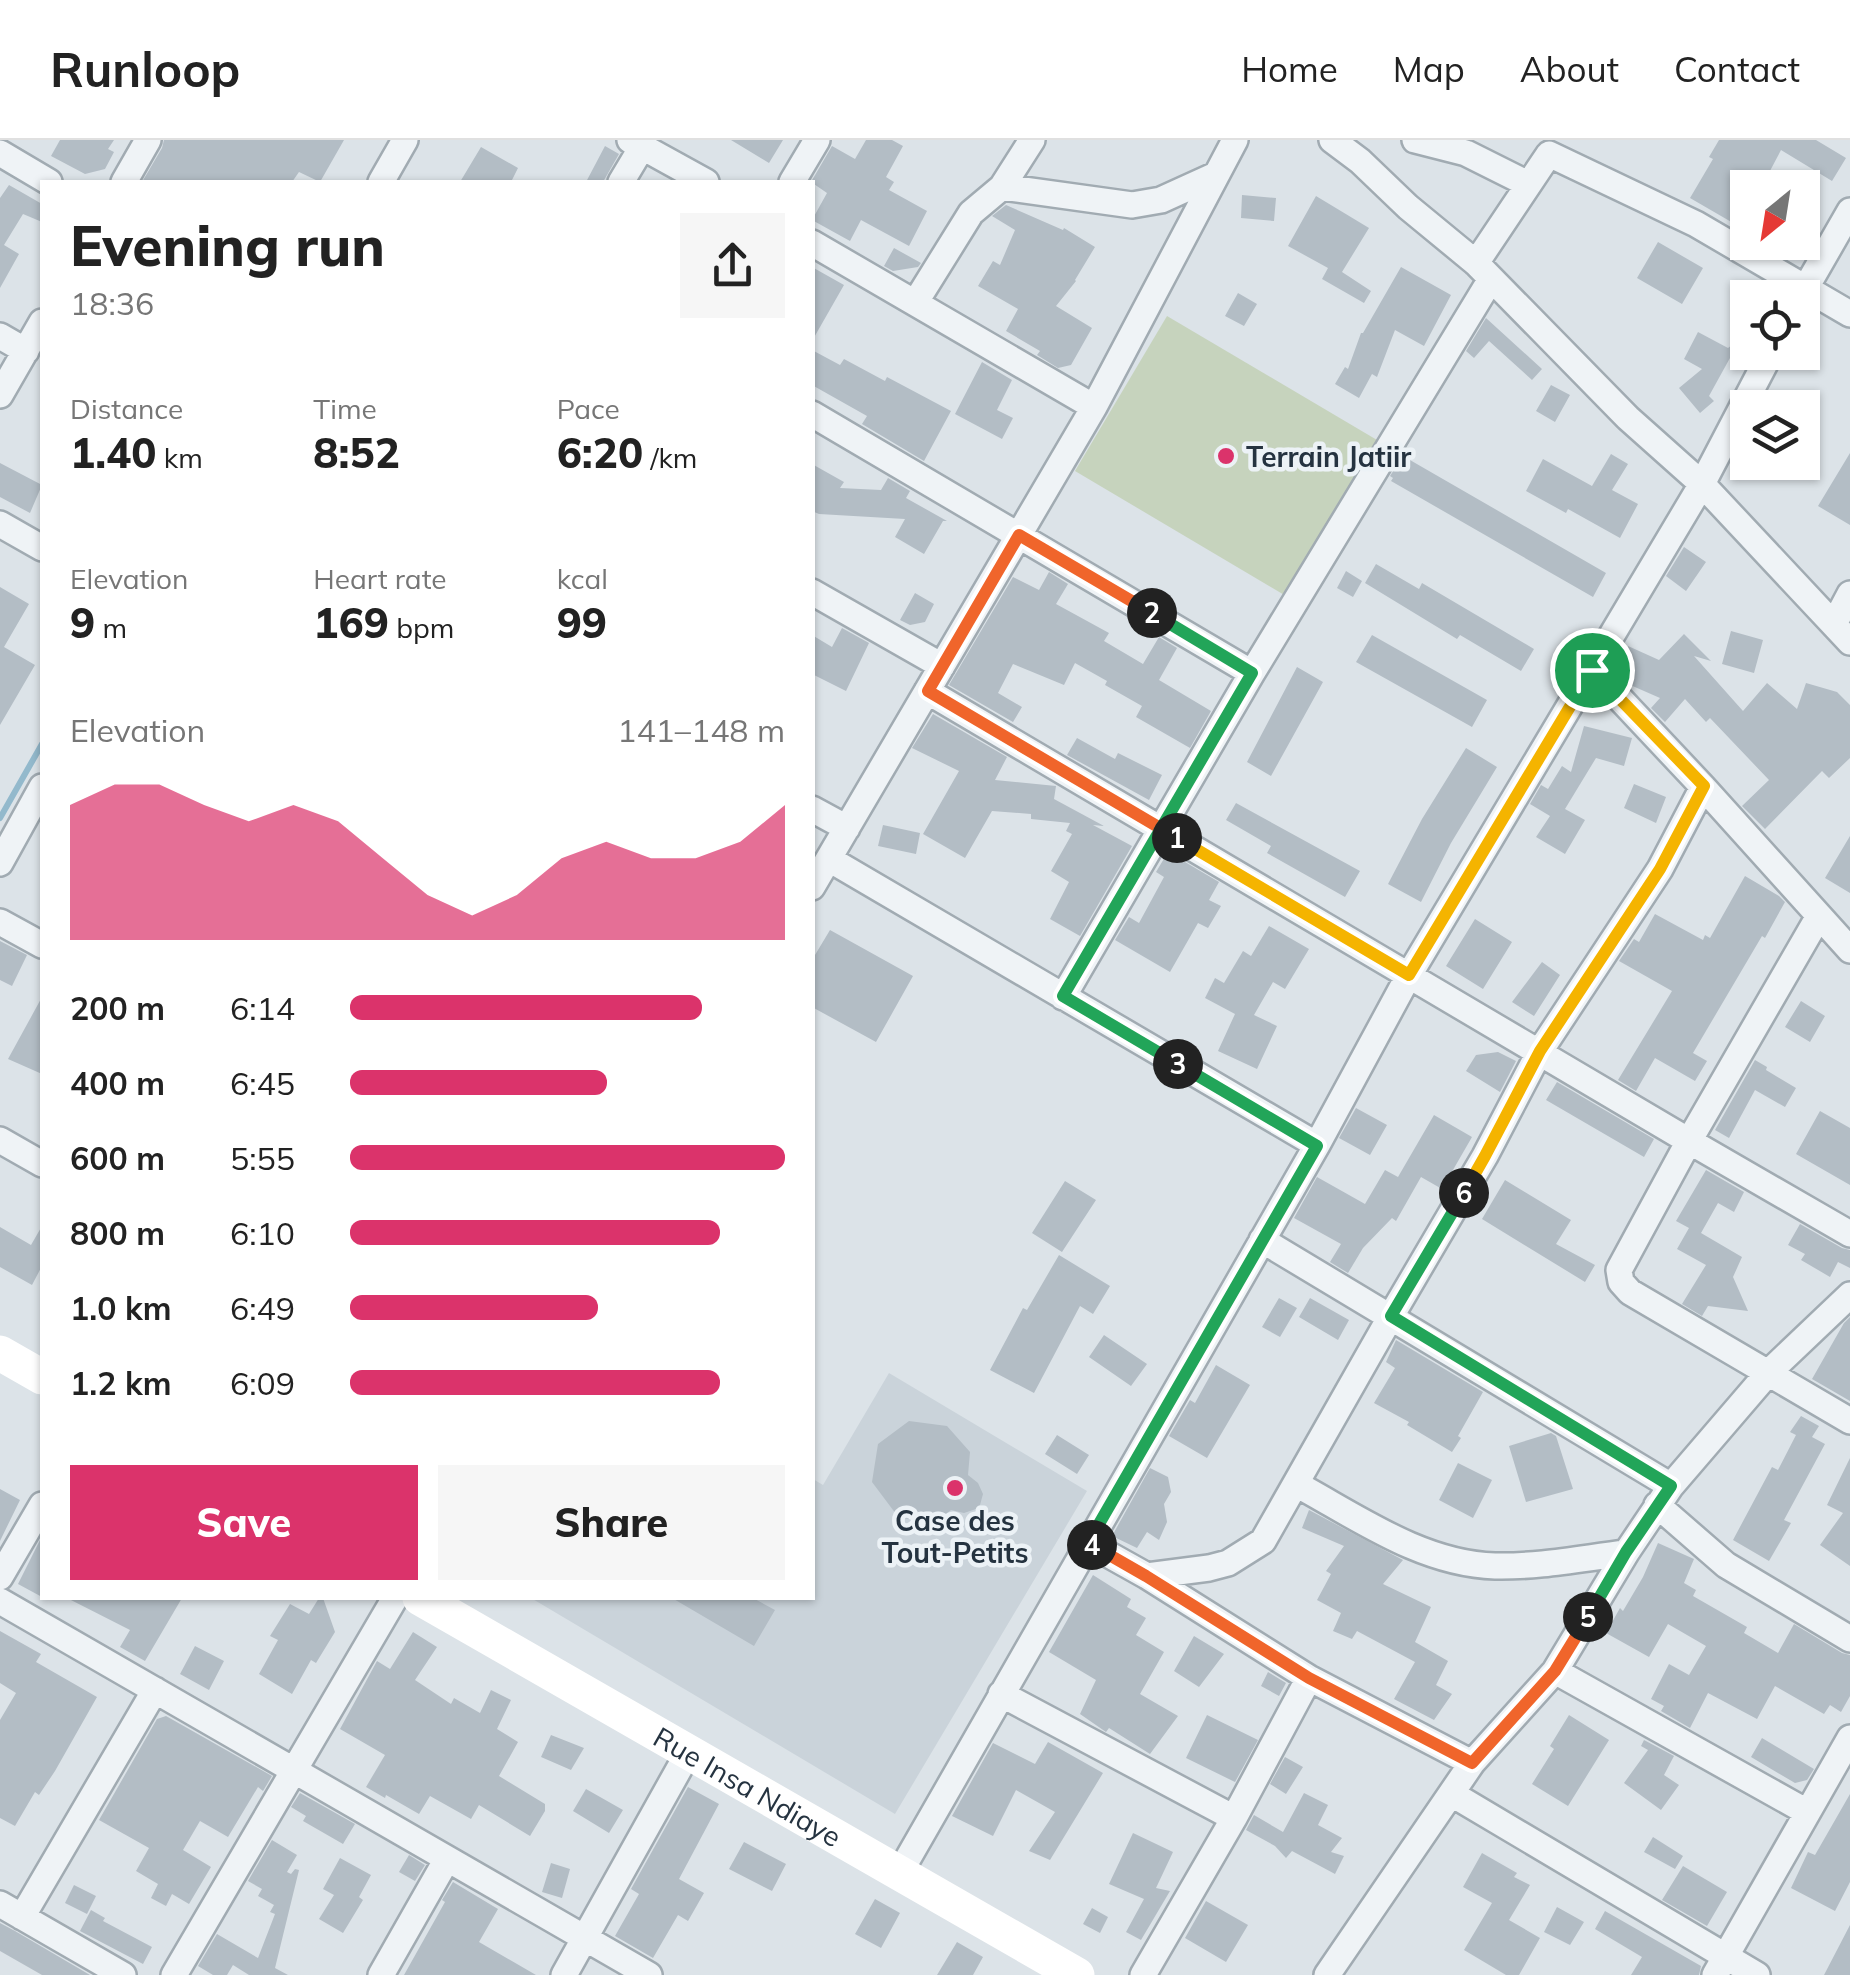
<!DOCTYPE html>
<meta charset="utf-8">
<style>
body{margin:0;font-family:Mulish,sans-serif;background:#f6f6f6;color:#222;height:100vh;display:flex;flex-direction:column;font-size:38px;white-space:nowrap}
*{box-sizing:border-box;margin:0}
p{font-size:32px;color:#767676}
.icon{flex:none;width:55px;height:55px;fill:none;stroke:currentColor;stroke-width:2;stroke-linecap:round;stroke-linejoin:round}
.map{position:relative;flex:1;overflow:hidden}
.side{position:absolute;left:40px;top:40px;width:775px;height:1420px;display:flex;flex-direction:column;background:#fff;border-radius:0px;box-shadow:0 2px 8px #0004}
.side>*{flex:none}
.needle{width:65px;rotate:210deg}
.buttons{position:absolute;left:1730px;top:30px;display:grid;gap:20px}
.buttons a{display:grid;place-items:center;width:90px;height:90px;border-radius:0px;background:#fff;box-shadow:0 2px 8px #0004;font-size:50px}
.pin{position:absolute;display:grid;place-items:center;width:85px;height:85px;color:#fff;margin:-42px;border:5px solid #fff;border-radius:50%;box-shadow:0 2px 10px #0007}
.km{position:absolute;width:50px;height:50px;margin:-25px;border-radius:50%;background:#222;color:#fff;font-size:28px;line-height:50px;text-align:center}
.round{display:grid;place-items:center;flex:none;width:105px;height:105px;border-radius:0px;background:#f6f6f6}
.head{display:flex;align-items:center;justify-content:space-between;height:170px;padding:0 30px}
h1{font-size:55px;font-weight:800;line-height:75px}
.metrics{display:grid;grid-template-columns:repeat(3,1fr);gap:15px;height:170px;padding:10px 30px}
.metrics div{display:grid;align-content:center}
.metrics b{font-size:42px;font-weight:800}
.metrics small{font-size:28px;font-weight:400}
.metrics p{font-size:28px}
.chart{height:280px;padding:20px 30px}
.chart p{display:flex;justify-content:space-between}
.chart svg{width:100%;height:180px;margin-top:10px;fill:#db336b;opacity:.7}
.primary-button{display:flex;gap:20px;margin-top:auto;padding:20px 30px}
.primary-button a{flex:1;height:115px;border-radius:0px;background:#db336b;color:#fff;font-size:40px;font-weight:800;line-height:115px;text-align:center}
.primary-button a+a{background:#f6f6f6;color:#222}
ul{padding:0 30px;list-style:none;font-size:32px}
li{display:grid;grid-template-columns:160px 120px 1fr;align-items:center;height:75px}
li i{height:25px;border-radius:12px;background:#db336b}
header{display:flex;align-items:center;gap:60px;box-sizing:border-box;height:140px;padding:0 50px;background:#fff;border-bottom:2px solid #e0e0e0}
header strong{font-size:48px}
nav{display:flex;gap:55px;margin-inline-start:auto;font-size:35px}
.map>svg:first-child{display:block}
.built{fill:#cad3da}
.green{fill:#c6d3bd}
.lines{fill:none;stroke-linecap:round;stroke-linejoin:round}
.stream{stroke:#93b9cc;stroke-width:6}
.building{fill:#b3bdc5}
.minor-casing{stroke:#a1abb2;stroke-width:30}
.minor{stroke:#eff3f6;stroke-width:25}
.secondary{stroke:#fff;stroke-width:35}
.split-1-casing{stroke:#fff;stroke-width:20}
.split-2-casing{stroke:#fff;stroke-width:20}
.split-3-casing{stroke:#fff;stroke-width:20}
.split-4-casing{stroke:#fff;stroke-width:20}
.split-5-casing{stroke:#fff;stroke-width:20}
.split-6-casing{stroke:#fff;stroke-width:20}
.split-7-casing{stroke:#fff;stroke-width:20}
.split-1{stroke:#f5b400;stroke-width:12}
.split-2{stroke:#f0652b;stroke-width:12}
.split-3{stroke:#22a559;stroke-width:12}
.split-4{stroke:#22a559;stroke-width:12}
.split-5{stroke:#f0652b;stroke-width:12}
.split-6{stroke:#22a559;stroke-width:12}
.split-7{stroke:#f5b400;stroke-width:12}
.poi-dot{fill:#db336b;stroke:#ecf2f6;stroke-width:4}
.labels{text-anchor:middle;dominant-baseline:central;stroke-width:9;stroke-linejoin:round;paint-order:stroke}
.poi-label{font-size:28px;font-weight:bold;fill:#253340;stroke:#ecf2f6;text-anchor:start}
.street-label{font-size:28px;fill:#253340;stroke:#ecf2f6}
</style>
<header>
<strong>Runloop</strong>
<nav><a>Home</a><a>Map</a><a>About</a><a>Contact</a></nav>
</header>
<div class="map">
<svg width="1850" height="1835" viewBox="0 0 1850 1835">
<rect width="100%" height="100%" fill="#dce3e8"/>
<path class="built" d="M889,1233L1087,1351L895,1674L531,1458H812L813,1339L823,1345Z"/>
<path class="green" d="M1167,176L1377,300L1286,456L1075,331Z"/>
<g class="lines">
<path class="stream" d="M0,678L42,604"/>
</g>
<path class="building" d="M60,0H114L108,9L114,12L105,29L85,34L51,16Z
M164,0H344L320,42L299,32L292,42H142L162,8Z
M731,0H783L769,23Z
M866,0H892L903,6L886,37L894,42L889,50L927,71L909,106L861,80L850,101L812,80L827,53L811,42L832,6L855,19Z
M1719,0H1816L1846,18L1832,41L1781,10L1762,46L1748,38V73L1740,87L1690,58L1713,19L1709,17Z
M605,6L619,14L603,42H586Z
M481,7L518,28L511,42H460Z
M9,45L42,64V82L23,74L4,105L19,114L0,148V58Z
M1242,55L1276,58L1274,81L1241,78Z
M1316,56L1369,88L1342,132L1371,151L1364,163L1322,139L1328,128L1288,106Z
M1006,65L1063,90L1064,88L1095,107L1075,140L1076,141L1056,166L1092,188L1071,225L1058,228L1037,215L1040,211L1006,191L1018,169L978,146L993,121L1000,125L1015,90L992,76Z
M1658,102L1703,128L1682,164L1637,138Z
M894,108L921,123L918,127L893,131L884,126Z
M812,127L844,145L812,201Z
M1401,127L1451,155L1424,206L1395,190L1377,237L1372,234L1359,258L1335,244L1345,227L1348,229L1361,193H1363Z
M1238,153L1257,164L1244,186L1225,176Z
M1486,178L1542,229L1532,240L1489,201L1474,218L1466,211Z
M1698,192L1728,208L1741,198L1709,256L1714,261L1700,273L1679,248L1702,229L1684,219Z
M812,210L840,225L844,219L885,241L887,237L951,271L924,321L862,284L867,276L812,245Z
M982,222L1012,240L997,270L1013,278L1002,299L955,274Z
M1551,245L1570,255L1555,282L1536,271Z
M1850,313V385L1818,366Z
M1611,314L1628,324L1612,350L1638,364L1620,398L1568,369L1566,373L1526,351L1543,319L1592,346Z
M1403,316L1606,433L1593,457L1391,341L1393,338L1390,336Z
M0,323L42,345L30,373L0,357Z
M812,324L844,342L840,348L881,350L888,338L910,351L906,358L947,381H943L924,414L895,397L905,379L819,374L812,371Z
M1684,407L1706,422L1686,451L1666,436Z
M1376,424L1419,449L1422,443L1534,509L1521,531L1460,495L1457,499L1365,443Z
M1346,431L1362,441L1353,457L1337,448Z
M1049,432L1068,444L1056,464L1109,493L1104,501L1143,524L1159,497L1177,508L1159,540L1211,571L1190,608L1136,577L1142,566L1105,545L1107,541L1075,523L1064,545L1013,524L998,553L1022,567L1013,582L949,545L1013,437L1039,450Z
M0,447L29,464L4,507L35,525L0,585Z
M915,453L934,464L925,482L910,485L900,480Z
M842,488L869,503L846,551L812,534V495L832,507Z
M1731,491L1763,500L1754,533L1722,524Z
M1684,494L1711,521L1694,516L1743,571L1767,543L1797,569L1806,543L1837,552L1850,565V618L1829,638L1822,631L1765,689L1742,666L1769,640L1710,578L1706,582L1685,559L1665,582L1651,568L1660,558L1628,544L1617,531L1628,506L1659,520Z
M1372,495L1487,560L1472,587L1356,522Z
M1297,527L1323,542L1271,636L1247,622Z
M933,574L1007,617L995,640L1056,646L1054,659L1104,686L1093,685L1132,706L1080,796L1050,779L1069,742L1051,731L1072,694L1066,691L1070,683L1031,679V674L992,671L965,718L923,694L959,631L912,608Z
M1584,586L1632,598L1624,626L1596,618L1565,669L1585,680L1565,714L1536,697L1550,676L1530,664L1541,645L1548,649L1562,626L1571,632Z
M1077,598L1115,619L1118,613L1162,635L1149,660L1067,615Z
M1466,608L1497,627L1451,703L1421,762L1388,744L1422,679Z
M1634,644L1666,657L1656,683L1624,668Z
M1236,663L1360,731L1345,757L1267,713L1271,706L1226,680Z
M883,685L920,693L916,714L878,706Z
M1850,696V753L1825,738Z
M1168,712L1219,742L1209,760L1221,766L1208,788L1198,783L1170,832L1115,800L1129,777L1139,783L1164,737L1156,732Z
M1745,736L1779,756L1785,762L1765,798L1762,796L1693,913L1707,921L1695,941L1655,918L1636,951L1618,940L1672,851L1619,821L1634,799L1639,802L1655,774L1703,800L1705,795L1710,798Z
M1475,779L1512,802L1483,849L1446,826Z
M1269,786L1309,809L1285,849L1273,842L1254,875L1277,886L1257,929L1218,911L1235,874L1205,858L1215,838L1224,843L1243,811L1251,816Z
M830,790L913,836L876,902L812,867V820Z
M0,801L27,815L12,846L0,840Z
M1542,822L1560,835L1534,876L1512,862Z
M42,857V934L8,919Z
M1801,861L1825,876L1810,902L1785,887Z
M1498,912L1516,921L1500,952L1466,931L1476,915Z
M1755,920L1767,927L1766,930L1796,948L1785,967L1755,950L1729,998L1715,990Z
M1557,942L1654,999L1644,1017L1546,960Z
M1356,968L1387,985L1370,1015L1339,998Z
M1820,971L1850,988V1045L1796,1014Z
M1434,975L1472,997L1442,1049L1421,1037L1396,1081L1392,1078L1363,1108L1348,1133L1330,1122L1341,1104L1294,1078L1317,1037L1365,1064L1385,1030L1398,1037Z
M1706,1030L1744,1052L1734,1072L1718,1063L1701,1093L1742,1117L1733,1137L1748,1171L1708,1166L1702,1176L1682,1164L1706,1125L1677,1109L1689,1088L1676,1081Z
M1505,1040L1571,1080L1556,1104L1595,1125L1585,1142L1482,1079Z
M1065,1041L1096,1060L1062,1112L1032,1093Z
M1800,1084L1842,1108L1850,1110V1128L1838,1122L1830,1137L1801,1120L1805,1114L1788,1105Z
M42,1086V1126L32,1145L0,1127V1087L31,1105Z
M1059,1115L1110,1146L1093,1174L1080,1166L1034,1253L990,1230L1023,1168L1027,1170Z
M1279,1158L1297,1168L1280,1197L1262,1187Z
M1310,1158L1349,1180L1338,1200L1299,1177Z
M1850,1177V1261L1812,1239L1844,1183Z
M1104,1195L1147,1224L1131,1246L1089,1217Z
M1396,1200L1483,1252L1458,1296L1461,1298L1452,1312L1407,1285L1409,1282L1374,1263L1395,1228L1386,1222Z
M1216,1225L1250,1245L1207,1318L1169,1296L1190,1260L1195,1263Z
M1801,1276L1819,1286L1812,1297L1825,1304L1784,1380L1791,1383L1769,1421L1733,1400L1772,1327L1778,1330L1796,1295L1790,1292Z
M909,1281L947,1286L970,1312L968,1335L978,1343L983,1354L980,1365L976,1369L964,1373L951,1370L937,1381L899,1378L872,1342L878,1304Z
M1551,1293L1556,1296L1573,1349L1526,1362L1509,1306Z
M1057,1295L1089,1315L1077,1334L1045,1314Z
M1850,1318V1426L1820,1405L1843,1373L1827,1365Z
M1458,1323L1492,1340L1473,1378L1439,1360Z
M1150,1328L1168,1337L1171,1352L1164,1364L1167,1382L1159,1400L1147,1392L1137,1408L1112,1396Z
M0,1349L20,1360L0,1401Z
M1309,1370L1403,1420L1383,1444L1431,1467L1415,1502L1448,1521L1436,1545L1452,1554L1434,1580L1394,1559L1415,1522L1357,1491L1352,1499L1333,1491L1341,1473L1317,1460L1331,1434L1326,1431L1344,1406L1302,1388Z
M42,1396V1457L18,1444Z
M1658,1403L1694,1419L1684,1443L1696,1450L1693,1456L1747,1487L1744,1493L1778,1513L1794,1484L1842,1513L1850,1515V1556L1841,1572L1830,1565L1824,1574L1775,1546L1757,1579L1708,1553L1690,1588L1661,1571L1664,1566L1651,1559L1669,1524L1689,1535L1706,1506L1668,1484L1649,1517L1606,1493L1620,1468L1623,1471L1643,1437Z
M1093,1435L1131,1459L1127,1467L1146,1478L1136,1495L1164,1512L1140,1554L1178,1576L1150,1614L1109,1588L1106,1592L1080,1574L1096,1540L1049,1512Z
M67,1458H182L145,1521L120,1507L130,1490Z
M319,1458H323L335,1492L316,1523L311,1520L292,1554L259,1534L278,1500L270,1496L290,1464L309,1474Z
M672,1458H753L775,1470L754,1506Z
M0,1491L41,1514L36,1522L97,1557L55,1631L39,1655L35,1652L15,1686L0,1678V1580L16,1553L0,1543Z
M413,1492L437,1507L415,1540L451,1564L454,1558L480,1573L491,1550L511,1560L497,1589L518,1602L499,1636L545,1664V1671L530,1696L479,1665L471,1679L430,1656L419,1674L386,1655L385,1658L366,1647L385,1615L340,1589L377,1521L390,1529Z
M1194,1496L1224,1514L1199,1547L1174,1531Z
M195,1506L224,1521L209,1550L180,1534Z
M1268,1532L1286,1543L1279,1556L1261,1546Z
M1207,1575L1258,1600L1235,1642L1186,1618Z
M1569,1575L1609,1600L1568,1666L1532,1644L1554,1609L1550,1606Z
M166,1576L272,1636L263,1651L258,1647L228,1697L200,1681L183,1710L211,1727L189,1764L172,1754L166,1766L151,1758L158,1744L136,1731L149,1708L99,1680L157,1579Z
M551,1595L584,1608L571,1630L541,1617Z
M1762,1598L1814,1629L1807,1640L1795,1643L1751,1617Z
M1644,1600L1674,1616L1664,1635L1679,1645L1661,1670L1624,1643L1648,1610L1641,1606Z
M1048,1602L1103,1633L1050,1720L1029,1711L1055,1672L1016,1650L993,1696L952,1676L993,1603L1035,1624Z
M1285,1617L1303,1627L1286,1654L1270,1644Z
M688,1647L719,1664L679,1739L704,1753L688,1781L678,1775L653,1818L615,1796L639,1754L631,1749Z
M586,1649L623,1670L609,1693L573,1671Z
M300,1653L355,1684L343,1704L303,1681L306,1676L291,1667Z
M1304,1653L1328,1665L1318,1685L1342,1698L1331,1712L1344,1716L1335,1734L1292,1711L1286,1718L1275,1706L1246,1690L1254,1675L1283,1692Z
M1850,1654V1742L1835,1771L1791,1748L1808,1712L1815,1715Z
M1133,1693L1173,1712L1156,1748L1170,1751L1141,1800L1126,1792L1144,1759L1109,1744Z
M1653,1697L1683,1716L1675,1729L1644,1712Z
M272,1700L297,1715L287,1732L291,1734L295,1729L299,1730L275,1828L288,1835H249L233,1825L227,1835H213L198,1826L217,1794L258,1818L275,1774L270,1772L274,1765L258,1756L262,1749L248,1741Z
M744,1702L786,1724L772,1751L729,1729Z
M1482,1713L1517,1733L1514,1737L1530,1745L1509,1780L1540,1798L1519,1835H1506L1464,1810L1492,1763L1463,1747Z
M409,1715L425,1725L415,1741L399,1732Z
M340,1718L371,1735L359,1757L363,1760L343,1793L319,1779L334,1755L323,1749Z
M551,1723L570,1729L562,1758L542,1752Z
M1683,1726L1727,1752L1707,1786L1662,1760Z
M453,1742L498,1769L479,1802L536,1835H404L445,1762L442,1760Z
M74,1745L96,1756L87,1774L65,1763Z
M875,1759L900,1773L881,1808L855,1794Z
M1206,1761L1248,1785L1226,1822L1185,1798Z
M1557,1767L1584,1782L1570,1805L1544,1792Z
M1092,1768L1108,1777L1100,1793L1083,1784Z
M91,1770L105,1778L103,1781L152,1807L143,1824L80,1791Z
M1605,1771L1701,1826L1699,1835H1631L1642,1817L1595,1789Z
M0,1783L15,1791L90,1835H42L0,1811Z
M1850,1785V1835H1824Z
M957,1802L983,1817L973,1835H937Z"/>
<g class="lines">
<g class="minor-casing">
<path id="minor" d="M630,0L706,42
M1332,0L1360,21L1408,67L1476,123L1628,278L1702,344L1850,502
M1415,0L1466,13L1528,44
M0,13L49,42
M124,42L148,0
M381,42L405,0
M621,42L642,7
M792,42L817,0
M1002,47L1132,65L1161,60L1216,35
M812,103L1094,267
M1476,123L1549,14L1696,84L1850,174
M1800,158L1850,71
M915,163L971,73L1002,47L1032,0
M0,196L26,211
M0,255L42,182
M812,274L1252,533
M0,384L42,408
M812,452L942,526
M1834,484L1850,454
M1593,530L1703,647L1850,810
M927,551L1689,1001L1850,1094
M812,669L847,688
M829,719L1317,1005
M0,723L42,647
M812,747L1094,267L1235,0
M1819,776L1689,1001L1619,1130L1621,1142L1630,1152L1850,1281
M0,782L42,805
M1063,857L1252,533L1491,139
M0,1000L42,1024
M1262,1100L1671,1346
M1296,1344C1357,1377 1422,1424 1495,1426C1539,1427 1583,1418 1626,1413
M1657,1365L1726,1425L1850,1499
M1088,1403L1147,1436L1309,1538L1472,1623
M1147,1436L1209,1428L1228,1423L1263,1401L1391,1176L1485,1016L1540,911L1660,729L1703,647
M0,1437L42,1365
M0,1461L649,1835
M1555,1531L1807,1672
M1001,1554L1234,1678
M1452,1654L1757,1835
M899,1734L1317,1005L1409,835L1702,344L1771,212
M0,1764L123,1835
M22,1777L155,1550
M174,1835L395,1458
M381,1835L447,1719
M564,1835L688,1613
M1143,1835L1234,1678L1309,1538
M1327,1835L1472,1623L1555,1531L1626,1413L1671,1346L1768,1233L1850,1155
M1715,1835L1850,1598"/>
</g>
<use href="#minor" class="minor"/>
<g class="secondary">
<path d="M0,1213L42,1237"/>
<path id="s1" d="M420,1458L1077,1835"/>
</g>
</g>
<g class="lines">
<g class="split-1-casing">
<path id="split-1" d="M1177,698L1409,835L1592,530"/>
</g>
<g class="split-2-casing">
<path id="split-2" d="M1152,473L1019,395L928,551L1177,698"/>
</g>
<g class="split-3-casing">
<path id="split-3" d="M1152,473L1252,533L1063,856L1178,924"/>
</g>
<g class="split-4-casing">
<path id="split-4" d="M1092,1405L1088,1403L1317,1006L1178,924"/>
</g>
<g class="split-5-casing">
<path id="split-5" d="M1092,1405L1146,1436L1309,1538L1472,1623L1555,1531L1588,1477"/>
</g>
<g class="split-6-casing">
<path id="split-6" d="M1464,1053L1391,1176L1671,1346L1626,1412L1588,1477"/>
</g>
<g class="split-7-casing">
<path id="split-7" d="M1464,1053L1485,1016L1540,911L1660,729L1704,646L1592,530"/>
</g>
<use href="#split-1" class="split-1"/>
<use href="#split-2" class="split-2"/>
<use href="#split-3" class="split-3"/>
<use href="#split-4" class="split-4"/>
<use href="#split-5" class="split-5"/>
<use href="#split-6" class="split-6"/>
<use href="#split-7" class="split-7"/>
</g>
<g class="poi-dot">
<circle cx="1226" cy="316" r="10"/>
<circle cx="955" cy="1348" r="10"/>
</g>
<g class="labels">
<g class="poi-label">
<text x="1246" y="316">Terrain Jatiir</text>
<text x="955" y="1380" text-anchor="middle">Case des<tspan x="955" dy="32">Tout-Petits</tspan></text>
</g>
<g class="street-label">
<text stroke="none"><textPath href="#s1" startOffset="378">Rue Insa Ndiaye</textPath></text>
</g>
</g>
</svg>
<div class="buttons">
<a><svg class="needle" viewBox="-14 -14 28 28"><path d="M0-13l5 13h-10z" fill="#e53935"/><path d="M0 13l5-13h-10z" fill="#767676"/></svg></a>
<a><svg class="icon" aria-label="locate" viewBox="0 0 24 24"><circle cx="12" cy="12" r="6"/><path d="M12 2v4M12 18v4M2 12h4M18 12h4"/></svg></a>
<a><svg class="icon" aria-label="layers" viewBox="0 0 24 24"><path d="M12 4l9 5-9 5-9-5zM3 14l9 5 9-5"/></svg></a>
</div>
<div class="pin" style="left:1592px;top:530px;background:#1e9e55"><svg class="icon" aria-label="arrive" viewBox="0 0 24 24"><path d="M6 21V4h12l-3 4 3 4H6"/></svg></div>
<b class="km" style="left:1177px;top:698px">1</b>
<b class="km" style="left:1152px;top:473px">2</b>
<b class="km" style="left:1178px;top:924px">3</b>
<b class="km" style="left:1092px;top:1405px">4</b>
<b class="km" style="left:1588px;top:1477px">5</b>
<b class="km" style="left:1464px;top:1053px">6</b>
<section class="side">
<div class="head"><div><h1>Evening run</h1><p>18:36</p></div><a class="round"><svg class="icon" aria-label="share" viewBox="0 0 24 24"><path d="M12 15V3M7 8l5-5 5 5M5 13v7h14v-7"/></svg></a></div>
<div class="metrics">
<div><p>Distance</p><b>1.40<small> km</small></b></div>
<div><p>Time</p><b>8:52</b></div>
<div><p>Pace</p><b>6:20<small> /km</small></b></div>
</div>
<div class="metrics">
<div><p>Elevation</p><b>9<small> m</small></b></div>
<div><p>Heart rate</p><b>169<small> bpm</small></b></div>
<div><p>kcal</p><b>99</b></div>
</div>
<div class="chart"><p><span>Elevation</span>141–148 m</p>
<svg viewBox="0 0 160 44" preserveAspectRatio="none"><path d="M0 44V11L10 6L20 6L30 11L40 15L50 11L60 15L70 24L80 33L90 38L100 33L110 24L120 20L130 24L140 24L150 20L160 11V44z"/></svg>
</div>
<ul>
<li><b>200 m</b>6:14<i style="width:81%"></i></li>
<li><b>400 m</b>6:45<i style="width:59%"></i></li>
<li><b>600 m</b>5:55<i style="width:100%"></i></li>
<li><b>800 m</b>6:10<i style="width:85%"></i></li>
<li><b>1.0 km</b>6:49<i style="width:57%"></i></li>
<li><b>1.2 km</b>6:09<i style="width:85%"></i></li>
</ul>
<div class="primary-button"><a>Save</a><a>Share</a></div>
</section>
</div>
